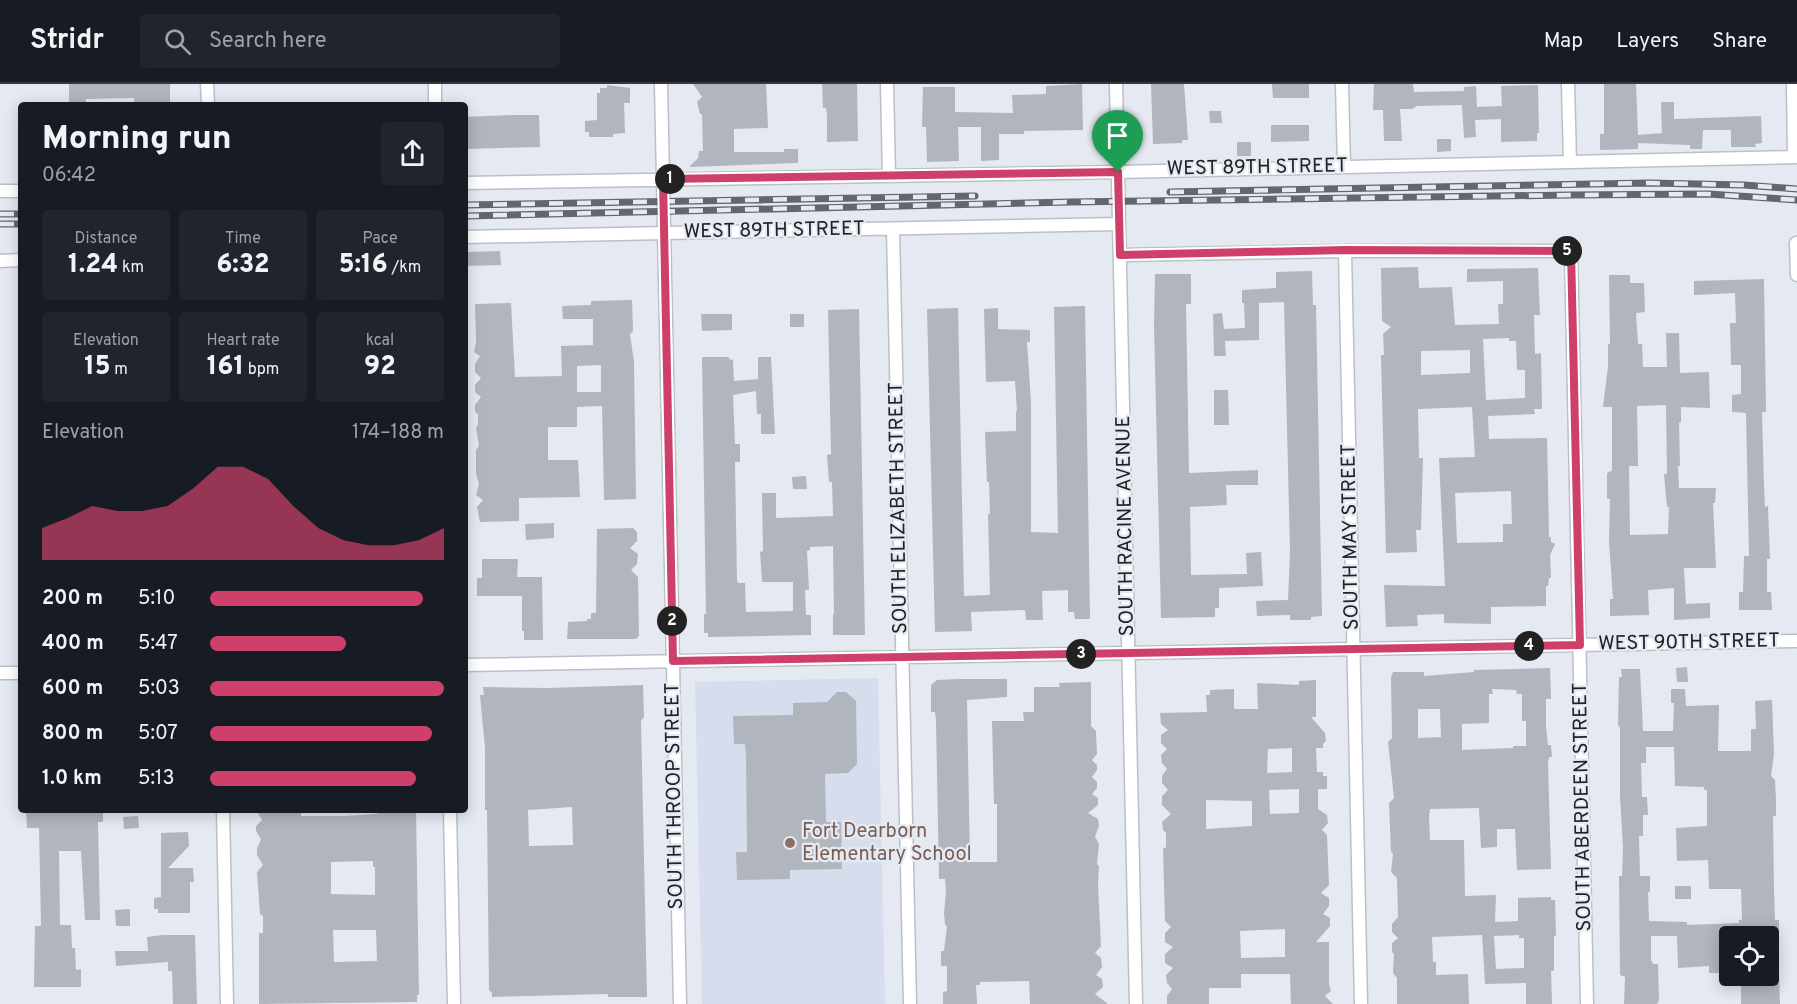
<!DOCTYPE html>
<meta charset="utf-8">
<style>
body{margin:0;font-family:Overpass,sans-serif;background:#20242c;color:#f1f3f6;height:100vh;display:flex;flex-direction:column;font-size:22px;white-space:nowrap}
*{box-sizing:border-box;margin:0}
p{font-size:20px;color:#9ea1a6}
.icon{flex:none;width:33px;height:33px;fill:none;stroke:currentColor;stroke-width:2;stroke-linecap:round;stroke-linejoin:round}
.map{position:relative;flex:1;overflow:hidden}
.side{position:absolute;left:18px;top:18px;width:450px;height:711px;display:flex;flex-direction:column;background:#171b24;border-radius:6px;box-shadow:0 3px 15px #0003}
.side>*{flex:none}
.controls{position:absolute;left:1719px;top:842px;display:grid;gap:12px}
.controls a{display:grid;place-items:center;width:60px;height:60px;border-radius:6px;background:#171b24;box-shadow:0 3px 15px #0003;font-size:30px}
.pin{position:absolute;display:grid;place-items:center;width:51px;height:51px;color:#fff;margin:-62px -26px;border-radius:50% 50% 50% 0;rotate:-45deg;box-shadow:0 0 6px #0007}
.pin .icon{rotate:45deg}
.km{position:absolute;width:30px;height:30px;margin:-15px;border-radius:50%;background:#222;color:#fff;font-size:16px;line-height:30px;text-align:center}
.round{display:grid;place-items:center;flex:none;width:63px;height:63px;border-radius:6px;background:#20242c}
.summary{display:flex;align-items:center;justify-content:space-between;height:102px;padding:0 24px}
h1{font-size:33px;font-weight:800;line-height:45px}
.stats{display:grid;grid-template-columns:repeat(3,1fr);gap:9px;height:102px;padding:6px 24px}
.stats div{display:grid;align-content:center;border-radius:6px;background:#20242c;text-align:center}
.stats b{font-size:26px;font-weight:800}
.stats small{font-size:16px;font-weight:400}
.stats p{font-size:16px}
.chart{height:168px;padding:12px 24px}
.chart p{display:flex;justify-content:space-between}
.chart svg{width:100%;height:108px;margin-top:6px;fill:#ce4069;opacity:.7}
ul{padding:0 24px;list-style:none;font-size:20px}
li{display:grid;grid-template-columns:96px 72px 1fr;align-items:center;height:45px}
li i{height:15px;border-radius:8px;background:#ce4069}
header{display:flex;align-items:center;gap:36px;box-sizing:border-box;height:84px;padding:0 30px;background:#171b24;border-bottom:2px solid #363941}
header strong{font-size:28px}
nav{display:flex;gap:33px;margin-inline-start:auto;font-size:21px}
.search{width:420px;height:54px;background:#20242c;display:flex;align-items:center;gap:15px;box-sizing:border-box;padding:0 21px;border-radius:6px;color:#9ea1a6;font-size:22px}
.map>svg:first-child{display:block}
.built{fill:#d6dded}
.building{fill:#b1b5bd;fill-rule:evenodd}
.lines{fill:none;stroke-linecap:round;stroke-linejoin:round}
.minor-casing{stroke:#bbbfc8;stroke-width:15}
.minor{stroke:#fff;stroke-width:12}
.rail-casing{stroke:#63666b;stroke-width:7}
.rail{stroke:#e5e9f2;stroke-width:4.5;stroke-dasharray:14;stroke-linecap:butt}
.route-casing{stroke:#fff;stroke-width:12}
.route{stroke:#ce4069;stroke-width:8}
.education-dot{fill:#8d6e63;stroke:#e5e9f2;stroke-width:2}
.labels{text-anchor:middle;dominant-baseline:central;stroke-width:4.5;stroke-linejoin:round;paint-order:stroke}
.street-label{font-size:20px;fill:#202225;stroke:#e5e9f2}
.education-label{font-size:20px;fill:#785e54;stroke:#e5e9f2;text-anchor:start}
</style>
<header>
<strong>Stridr</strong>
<div class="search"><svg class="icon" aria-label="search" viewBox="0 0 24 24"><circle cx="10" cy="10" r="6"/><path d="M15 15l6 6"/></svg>Search here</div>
<nav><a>Map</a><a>Layers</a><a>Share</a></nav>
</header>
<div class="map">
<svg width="1797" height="920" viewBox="0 0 1797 920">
<rect width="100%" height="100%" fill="#e5e9f2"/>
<path class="built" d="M878,594L885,920H702L695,598Z"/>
<path class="building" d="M69,0H170V21H134V14L86,15V21H69Z
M693,0H766L768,44L734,45V68H784V65H798V79L689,83L698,74L699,67H703L702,30H700L697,18L702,13Z
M822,0H857L858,57L827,58V31L826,24H823Z
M1082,0L1083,46L1024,47V50H999V76L981,77V43H958L959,77L927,78L926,43H922L923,3H955V28L1013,29L1012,11L1046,10V2Z
M1151,0H1184L1188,56H1182V59L1153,60Z
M1272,0H1309V14H1273Z
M1374,0H1413L1414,8L1464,7V3L1476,2L1477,23L1502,22L1501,2L1538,1L1539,49H1537V57L1501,58V35L1475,36L1476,53L1464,54L1462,21L1417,22L1412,25H1400L1402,57H1384L1383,26H1373Z
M1604,0H1636L1638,51L1662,49L1661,18H1674V35L1761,32L1762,59L1755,60L1756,63H1731V46H1703L1702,65H1690V61L1638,59V65L1600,66V50H1604Z
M607,1L630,4V19H624L625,49L613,50V53H589V48H585V37L597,36V9H600V4H607Z
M1209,27H1221L1222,39H1210Z
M511,31H539L540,63L465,65V33Z
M1271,41H1309V57L1271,58Z
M1437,55H1451V67L1437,68Z
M1237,58H1251V72H1237Z
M500,167L501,181L465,182V168Z
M1418,183L1419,204L1452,203L1455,241L1499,240L1498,220H1503V197L1467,198V185L1538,184L1540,231H1534L1535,270L1541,269L1542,325H1534L1535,330L1488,332L1489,355L1547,354L1549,453H1551V458L1555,460L1550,471L1551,494H1549L1548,502H1546V522L1491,523V540L1444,539V530L1417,531L1418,542L1386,543L1384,501L1445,502L1439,374L1475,373L1472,323L1418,325L1419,374H1423L1421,446H1416L1417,468L1386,469L1381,271H1384L1383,250L1391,243L1382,237L1381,184ZM1509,254V257H1516L1517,286H1525V314L1486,316L1483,255ZM1470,266V289L1421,291V267ZM1511,407L1512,440H1503V458L1457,459L1455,409Z
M1312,187L1313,221H1316L1322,532L1311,533V536H1290V531L1257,532L1256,517L1288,516L1290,468L1284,218L1259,219V256L1225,257L1226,272H1214L1213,230L1222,229L1224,245L1245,244L1244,219H1242V206L1276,204V188Z
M1155,190H1191V220H1186L1189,389L1258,386V401H1226L1227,421L1190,423L1191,491L1247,490L1246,469L1261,468L1263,502L1219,504V524H1215V533L1161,534L1154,241Z
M1609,191H1630V199H1644L1645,228L1636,229L1638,260H1642L1643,283H1667L1666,249H1679L1680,289L1709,288L1710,324L1681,323V338L1679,339L1680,382H1678L1679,404H1716L1715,419H1713L1716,484H1684L1686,520L1710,519V534L1674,536V504L1648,506L1649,531L1610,532V515H1613L1609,458L1610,415H1607V390L1608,388L1612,387V323H1603L1608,282V260H1610ZM1666,321L1667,390H1664L1667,423H1669L1668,450L1630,451L1629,382H1638L1637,322Z
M1764,195L1766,328H1762L1764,402L1765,423L1768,422L1770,475H1767V508H1771L1772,526H1739V508H1743L1744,472H1749L1746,329L1732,328V311L1741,310V281H1731L1730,239H1736L1735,209L1694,211V197Z
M632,216L633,247L630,250L634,278L636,415L604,416L602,322L577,323V343H548V376H578L580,413L519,414V437L480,438L477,423L483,416L476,411L479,400L476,390V366L479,362L476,344L478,341V330L475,328V321L481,313L475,308V301L481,294L475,288V280L480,272L474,268L476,258L475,220L511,219L515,293L562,292L561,262L593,261V235H563L562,222L591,221V217ZM601,281V308H577V282Z
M1085,222L1090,535H1075L1074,528H1068V506L1042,507L1043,536H1026L1025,526L971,528L972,547L935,548L927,225L958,224L964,512L990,511L988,430H990L989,398H987L985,348L1016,347V327H1017L1015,297L986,298L984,225L998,224V245L1030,246V258H1027L1031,318V448L1058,449L1054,223Z
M859,225L865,551H833V530H834L833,462L810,463V466L807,467L809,506H805L806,531H811V551L708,553V549H704V530H706L702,273H729V275L733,276L734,297L758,295V273H771L775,350H761V330H757L756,307L733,311L735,360H740V378H735L737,497L738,499H745L746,528L793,527V498H762L760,468L763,467L762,409H776V434L833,432L832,398H829L827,371L831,370L828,226Z
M701,230H732V246L702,247Z
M790,230H804V243H790Z
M1214,306H1228L1229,341H1214Z
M806,392L807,405H793L792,393Z
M554,439V454L526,456L525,440Z
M633,444L637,448V457L630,464L638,470L637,480L631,486L638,493L639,552L636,555H567L568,538L587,537V535H591V529H596L597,445Z
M482,475H518L517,493H542L543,556H524V547H522V512H477V494H482Z
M1687,583L1688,598H1677L1676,584Z
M1550,584L1551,615H1546V643L1548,661H1551L1552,673H1549L1548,679L1551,785L1517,786L1515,745H1497V763L1481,764L1479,724L1430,725L1429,733L1430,756H1464L1465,812L1496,811L1495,838L1518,837V814L1551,813V816H1555L1556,852H1554V887H1551L1552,920H1526V899L1485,900L1482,851L1432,853L1433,878H1436V891L1468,890L1469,920H1397V894L1393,889L1394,870L1392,868V859L1398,854L1392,848V840L1398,833L1397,794L1391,788L1393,770L1391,767L1389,719L1394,714L1388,658L1392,654L1391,593L1393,588H1424V592L1474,588V586ZM1492,605L1516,606L1517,610H1522V637H1526V662H1513V664L1462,666V640L1489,639V610H1493ZM1418,625H1440L1441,653L1418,654ZM1519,851V854H1524V884L1496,885L1494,852Z
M1621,585H1640L1643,647H1673L1674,619H1671V605H1685L1686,622L1719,621L1718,667H1751V645H1756L1755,617L1772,616L1774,670L1771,692L1775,696L1776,716V732H1773L1774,806L1775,836H1779V852H1730V889H1709V882L1678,884L1677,852H1651V876L1653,880H1658L1659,916L1657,920H1624L1625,893L1620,891L1619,792H1622L1623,764L1620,712V644L1618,641L1619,593H1622ZM1646,663H1674L1675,702L1704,703V706H1707V742L1676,744L1677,777L1708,776L1709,805H1741L1742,836H1739V839L1687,841V838L1649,837L1648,808H1650V792H1640L1639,752H1643V731H1648L1647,713H1642L1641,679H1646Z
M958,595H1007V613L967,616L970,778H997V720H994L992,637H1024L1023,628H1034V603H1060L1059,599L1091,598V642L1096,647L1097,670L1092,676L1097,681V686L1092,693L1097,698V704L1092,710L1098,714V721L1088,729L1098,735L1099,742L1095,753L1099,760L1097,780L1099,782L1098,801L1101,862L1095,869L1101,874L1102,883L1096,891L1102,895L1103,903L1095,910L1108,920H1030L1029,897L980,898V901H976L977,920H943V908L947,907V882H941V867H944L947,842L945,841L944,829L946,808L945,795H939L936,636L935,628H931V601L937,596Z
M1316,596V633H1311L1325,649L1326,657L1323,660V664H1316L1317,688H1323V692H1327V705H1318V725L1327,731L1328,739L1322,746L1327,751L1329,801L1321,809L1329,814V822L1323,830L1330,834V842L1316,858H1329V900L1331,907L1325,912L1333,920H1291L1290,890H1241V904H1209V920H1167V912L1172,905L1167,899L1166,891L1173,884L1165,879V870L1173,863L1165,858V849L1171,843L1165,837L1163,765L1166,763V749L1163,746L1162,738L1171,730L1162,721V712L1168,706L1162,699V692L1167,685L1162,679L1161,671L1167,665L1161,659V651L1168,646L1161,640L1160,629L1207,628L1206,611H1210V606L1234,605V625H1258L1257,599L1299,601V597ZM1292,664V688L1267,689L1268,665ZM1299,705V729L1270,730L1269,706ZM1206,716L1252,717V742L1206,745ZM1285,845V873L1241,874L1240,847Z
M643,601L644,633L641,637L647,913H608V910L492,913V909L489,906L487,726H485V664L480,611H484L483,603L547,604ZM572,723L573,761L529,762L528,726Z
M837,608H846L856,617L857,680L848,689L825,690L826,738H841L842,785L790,786V795L737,796L736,768H747L746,673L745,660H734L733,632L793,631V619L827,618Z
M26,726H103V738H98L100,836H85L81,767H59L60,841H71L72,864H75L76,886L81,885V903H34L35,842H41L39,744H27Z
M256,726H301V732H344L377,730V726H416L419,911H417V918L259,920V849H263V832L260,830L257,788L263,781L257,771V765L261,755L256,747V742L262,736ZM373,777V783H375V811L331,810V778ZM333,846H376L377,877L334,878Z
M138,732L139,744L124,745L123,733Z
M188,748L189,762L168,784H193L194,798H190V829H158V825H154V814L161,813V749Z
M1675,802H1691V815H1675Z
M130,825V842H116L115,826Z
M163,851H195L197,920H173L172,887H168V878L116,882L115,867H148L147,853Z
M1741,891H1779L1780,920H1741Z"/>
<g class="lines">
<g class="minor-casing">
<path id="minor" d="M207,0L208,21
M435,0V21
M661,0L680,920
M887,0L889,91
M1116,0L1136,920
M1342,0L1344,82
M1568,0L1570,78
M1793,0L1794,73
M465,99L1118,88L1797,73
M0,107H21
M893,145L910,920
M465,153L1119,140
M1796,159L1797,191
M1345,167L1361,920
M1120,171L1345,167H1571L1587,920
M0,177L21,176
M465,581L1797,557
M0,589H21
M223,726L227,920
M450,726L454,920"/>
</g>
<use href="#minor" class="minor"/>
<g class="rail-casing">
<path id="rail" d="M1170,108L1649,99L1744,101L1797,105
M465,121L975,112
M0,130H21
M465,132L1070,118L1570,111L1708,110L1797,116
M0,140H21"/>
</g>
<use href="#rail" class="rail"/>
</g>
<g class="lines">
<g class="route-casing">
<path id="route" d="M1118,88L1120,171L1345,166L1571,167L1580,561L673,577L663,95Z"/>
</g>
<use href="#route" class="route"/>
</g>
<circle class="education-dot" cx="790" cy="759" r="6"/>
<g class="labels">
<g class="street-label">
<text transform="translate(1257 84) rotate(-1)">WEST 89TH STREET</text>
<text transform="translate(774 147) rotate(-1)">WEST 89TH STREET</text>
<text transform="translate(899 424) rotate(-91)">SOUTH ELIZABETH STREET</text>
<text transform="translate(1126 442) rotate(-91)">SOUTH RACINE AVENUE</text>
<text transform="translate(1351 453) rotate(-91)">SOUTH MAY STREET</text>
<text transform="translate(1689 559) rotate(-1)">WEST 90TH STREET</text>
<text transform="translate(675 712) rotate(-91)">SOUTH THROOP STREET</text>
<text transform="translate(1583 723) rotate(-91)">SOUTH ABERDEEN STREET</text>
</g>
<g class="education-label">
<text x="802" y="748">Fort Dearborn<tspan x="802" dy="23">Elementary School</tspan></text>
</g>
</g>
</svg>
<div class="controls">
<a><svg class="icon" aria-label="locate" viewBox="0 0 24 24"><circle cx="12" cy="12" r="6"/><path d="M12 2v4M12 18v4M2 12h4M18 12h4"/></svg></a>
</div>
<div class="pin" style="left:1118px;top:88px;background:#1e9e55"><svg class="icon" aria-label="arrive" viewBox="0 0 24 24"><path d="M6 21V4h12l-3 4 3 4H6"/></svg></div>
<b class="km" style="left:670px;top:95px">1</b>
<b class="km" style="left:672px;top:537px">2</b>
<b class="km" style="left:1081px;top:570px">3</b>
<b class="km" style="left:1529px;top:562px">4</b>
<b class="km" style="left:1567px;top:167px">5</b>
<section class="side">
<div class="summary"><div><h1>Morning run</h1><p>06:42</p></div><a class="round"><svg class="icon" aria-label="share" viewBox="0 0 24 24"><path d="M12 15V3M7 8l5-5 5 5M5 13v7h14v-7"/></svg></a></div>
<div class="stats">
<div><p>Distance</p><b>1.24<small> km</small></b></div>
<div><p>Time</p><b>6:32</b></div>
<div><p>Pace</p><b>5:16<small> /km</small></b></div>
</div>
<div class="stats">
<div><p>Elevation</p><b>15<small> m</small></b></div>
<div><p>Heart rate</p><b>161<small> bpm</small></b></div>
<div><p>kcal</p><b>92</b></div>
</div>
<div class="chart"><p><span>Elevation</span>174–188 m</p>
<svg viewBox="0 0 160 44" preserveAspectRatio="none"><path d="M0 44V31L10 27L20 22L30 24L40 24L50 22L60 15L70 6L80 6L90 11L100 22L110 31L120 36L130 38L140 38L150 36L160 31V44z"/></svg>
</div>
<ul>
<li><b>200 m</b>5:10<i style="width:91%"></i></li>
<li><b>400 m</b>5:47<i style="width:58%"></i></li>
<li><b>600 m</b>5:03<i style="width:100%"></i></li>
<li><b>800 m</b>5:07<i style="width:95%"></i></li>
<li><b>1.0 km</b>5:13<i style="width:88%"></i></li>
</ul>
</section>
</div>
